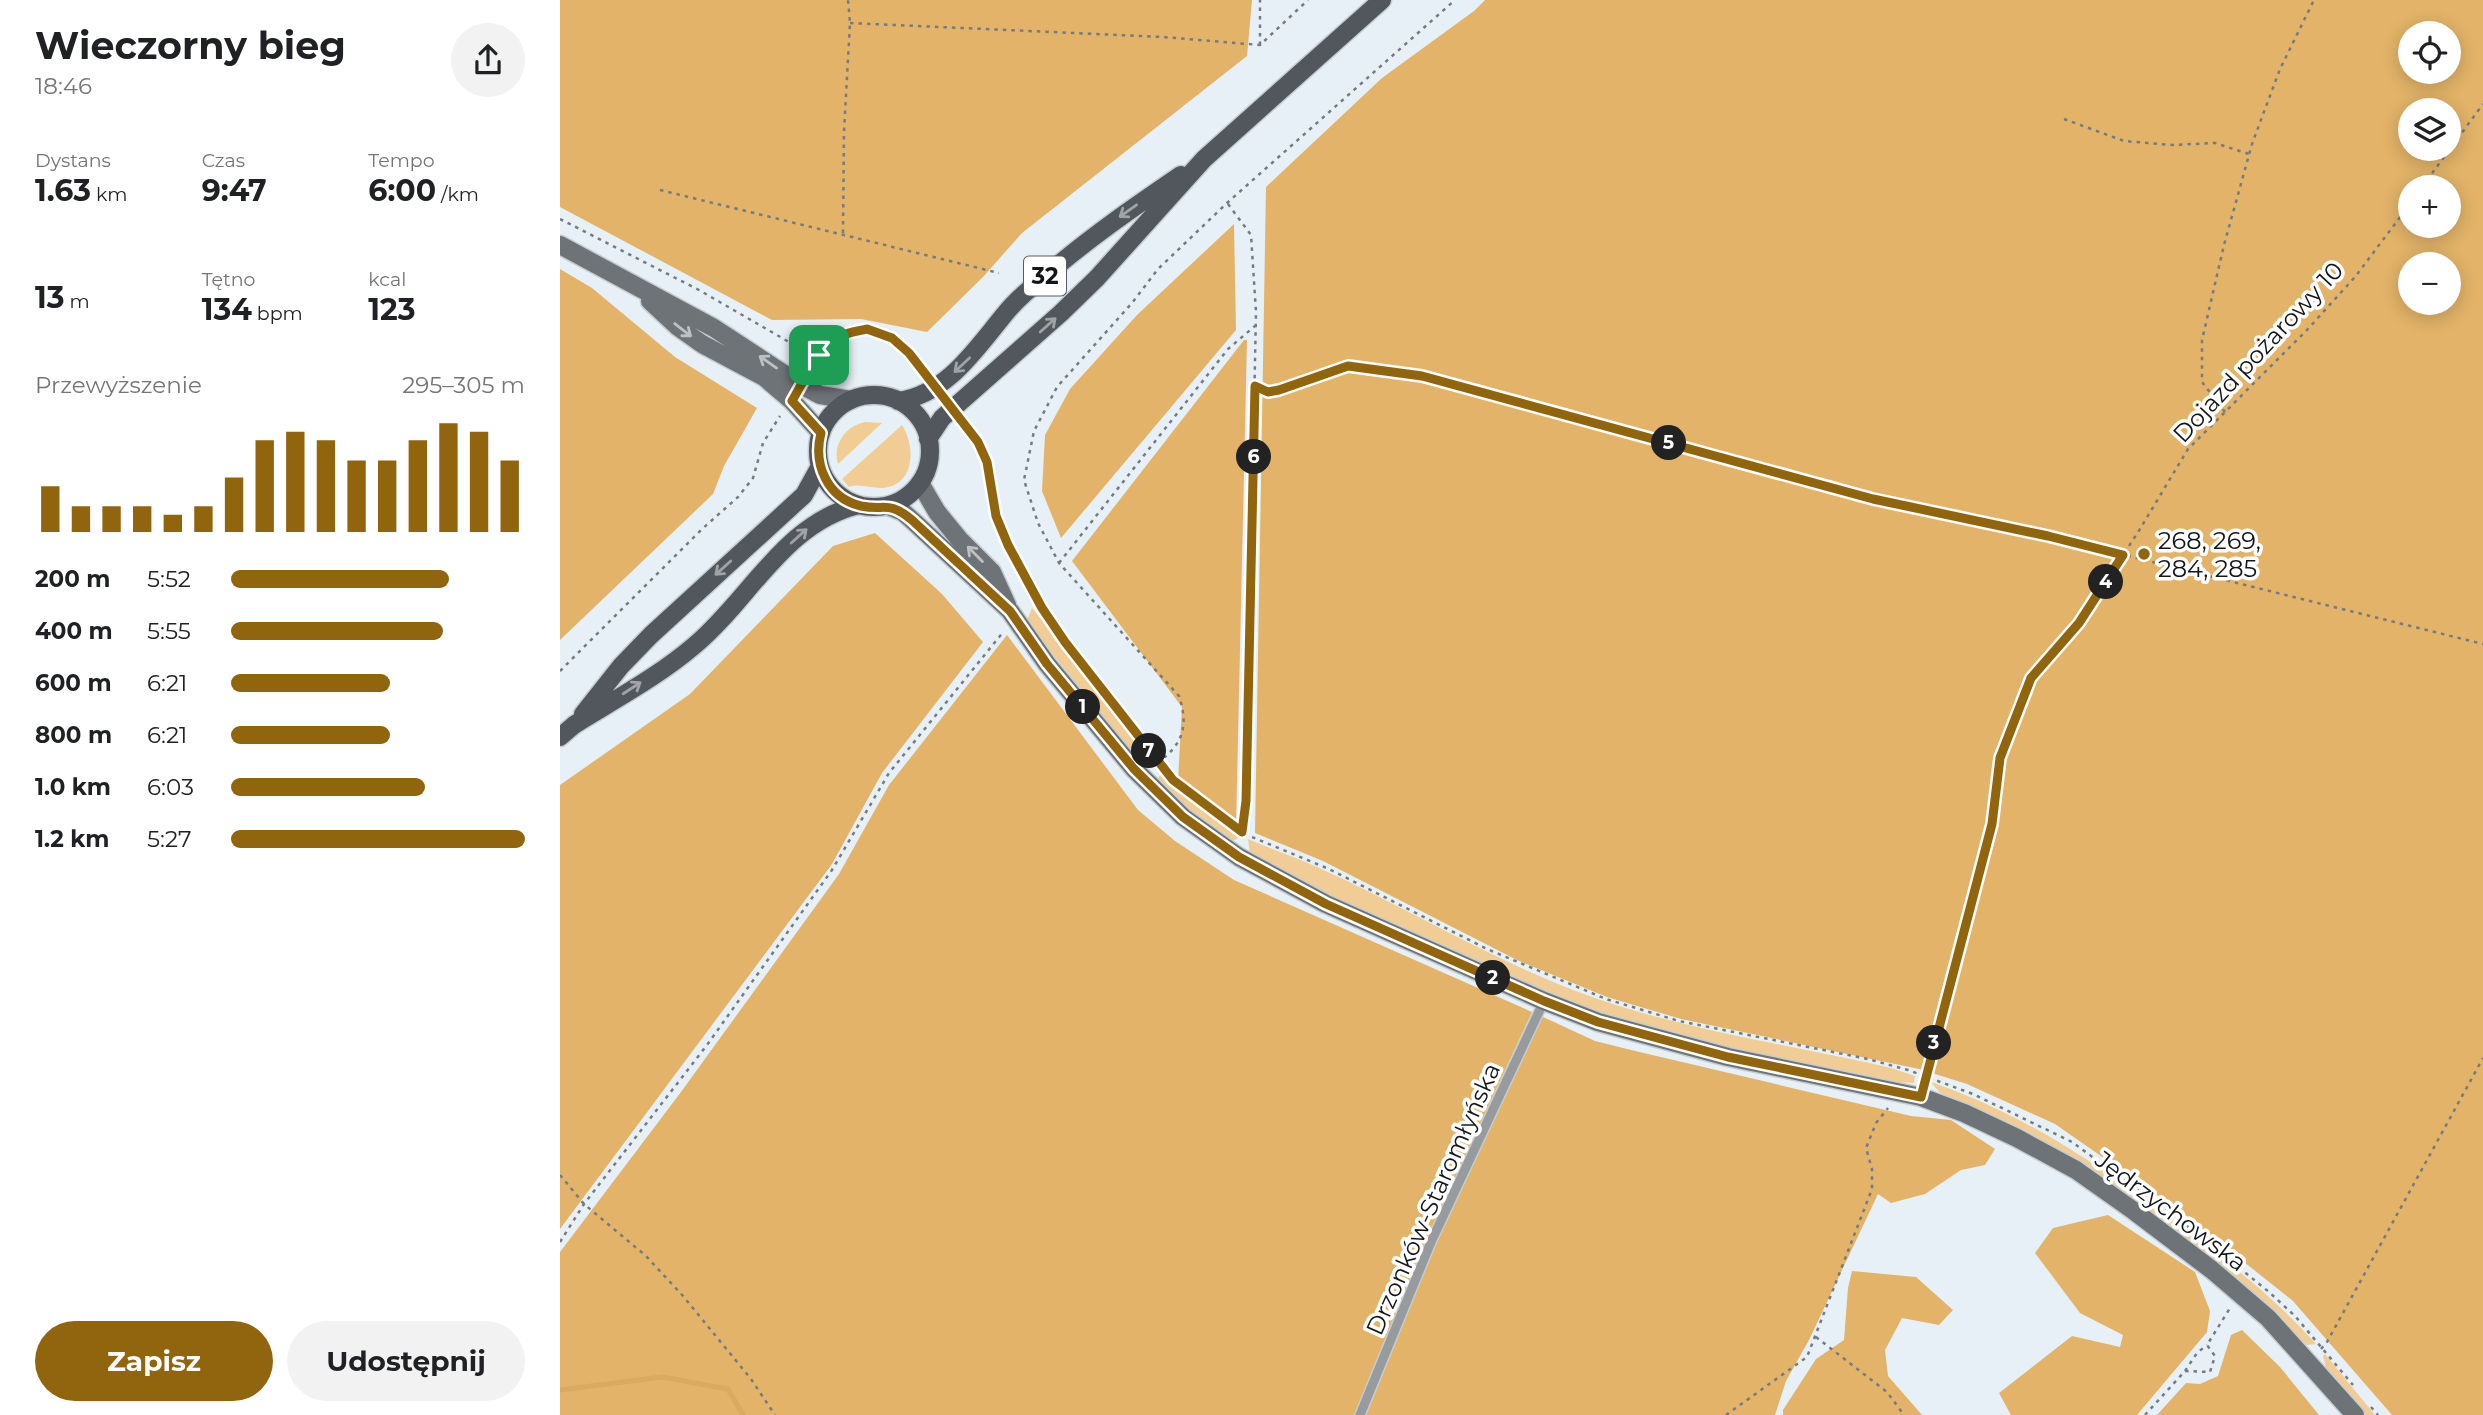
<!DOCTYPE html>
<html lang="pl">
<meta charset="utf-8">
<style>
body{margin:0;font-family:Montserrat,sans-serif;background:#f2f2f2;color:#202124;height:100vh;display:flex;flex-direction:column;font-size:26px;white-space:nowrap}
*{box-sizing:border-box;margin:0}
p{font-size:23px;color:#757577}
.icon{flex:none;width:38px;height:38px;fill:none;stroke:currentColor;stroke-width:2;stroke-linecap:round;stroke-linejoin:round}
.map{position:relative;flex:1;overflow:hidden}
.panel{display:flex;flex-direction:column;background:#fff;width:560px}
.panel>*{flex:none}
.buttons{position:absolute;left:1838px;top:21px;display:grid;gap:14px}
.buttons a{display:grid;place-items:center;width:63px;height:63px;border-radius:50%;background:#fff;box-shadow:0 4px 18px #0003;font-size:35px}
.pin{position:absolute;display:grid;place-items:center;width:60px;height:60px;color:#fff;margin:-30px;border-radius:14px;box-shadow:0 4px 10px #0006}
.km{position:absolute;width:35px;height:35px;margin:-18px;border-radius:50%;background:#222;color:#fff;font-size:19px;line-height:35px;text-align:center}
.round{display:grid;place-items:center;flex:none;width:74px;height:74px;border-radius:37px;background:#f2f2f2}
.head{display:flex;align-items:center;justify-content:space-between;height:119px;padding:0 35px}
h1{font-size:38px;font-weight:700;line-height:52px}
.metrics{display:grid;grid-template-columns:repeat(3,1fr);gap:10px;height:119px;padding:7px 35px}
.metrics div{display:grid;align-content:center}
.metrics b{font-size:30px;font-weight:700}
.metrics small{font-size:19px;font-weight:400}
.metrics p{font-size:19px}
.chart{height:196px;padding:14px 35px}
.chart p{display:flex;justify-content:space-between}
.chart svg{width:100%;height:126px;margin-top:7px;stroke:#90650d;stroke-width:6}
.primary-button{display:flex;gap:14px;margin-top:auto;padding:14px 35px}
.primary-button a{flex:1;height:80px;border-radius:42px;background:#90650d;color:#fff;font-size:28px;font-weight:700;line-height:80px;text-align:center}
.primary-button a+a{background:#f2f2f2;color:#202124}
ul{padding:0 35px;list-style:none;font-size:23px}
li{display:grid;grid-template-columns:112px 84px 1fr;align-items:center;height:52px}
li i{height:18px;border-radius:9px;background:#90650d}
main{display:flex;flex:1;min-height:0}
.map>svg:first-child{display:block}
.green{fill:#f1cd95}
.forest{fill:#e2b368;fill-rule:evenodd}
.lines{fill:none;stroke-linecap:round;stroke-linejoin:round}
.stream{stroke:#d9aa5f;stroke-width:5}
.service-casing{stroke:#c5cdd2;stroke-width:12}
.secondary-casing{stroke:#c5cdd2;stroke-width:21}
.primary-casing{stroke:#c5cdd2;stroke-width:21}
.path{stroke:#757b7f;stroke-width:2.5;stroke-dasharray:3.5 5;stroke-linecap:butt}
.service{stroke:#979b9e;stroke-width:9}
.secondary{stroke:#6e7377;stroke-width:18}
.primary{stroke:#51575c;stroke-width:18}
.oneway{stroke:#9fa3a5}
.oneway2{stroke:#bec0c2}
.route-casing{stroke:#fff;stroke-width:14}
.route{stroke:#90650d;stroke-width:9}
.poi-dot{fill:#90650d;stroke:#fff;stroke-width:2.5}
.labels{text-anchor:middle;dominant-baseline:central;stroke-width:7;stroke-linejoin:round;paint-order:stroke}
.shield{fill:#fff;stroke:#5a5c5d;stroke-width:2}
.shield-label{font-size:23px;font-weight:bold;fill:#131618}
.street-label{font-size:24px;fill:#131618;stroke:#fff}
.poi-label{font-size:24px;fill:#131618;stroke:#fff;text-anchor:start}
</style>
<main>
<section class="panel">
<div class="head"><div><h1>Wieczorny bieg</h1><p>18:46</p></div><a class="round"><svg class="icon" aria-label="share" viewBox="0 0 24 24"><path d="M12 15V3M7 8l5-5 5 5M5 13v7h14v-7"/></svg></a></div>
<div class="metrics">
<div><p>Dystans</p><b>1.63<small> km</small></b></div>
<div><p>Czas</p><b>9:47</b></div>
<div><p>Tempo</p><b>6:00<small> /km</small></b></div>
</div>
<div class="metrics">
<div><b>13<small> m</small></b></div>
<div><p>Tętno</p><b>134<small> bpm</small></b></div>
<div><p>kcal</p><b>123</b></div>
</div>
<div class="chart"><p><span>Przewyższenie</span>295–305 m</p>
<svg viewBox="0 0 160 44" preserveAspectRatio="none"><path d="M5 44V28M15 44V35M25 44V35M35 44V35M45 44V38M55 44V35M65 44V25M75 44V12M85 44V9M95 44V12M105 44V19M115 44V19M125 44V12M135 44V6M145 44V9M155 44V19"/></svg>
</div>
<ul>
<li><b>200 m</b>5:52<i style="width:74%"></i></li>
<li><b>400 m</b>5:55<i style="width:72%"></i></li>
<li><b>600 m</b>6:21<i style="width:54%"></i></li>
<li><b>800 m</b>6:21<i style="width:54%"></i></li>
<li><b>1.0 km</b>6:03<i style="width:66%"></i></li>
<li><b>1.2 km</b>5:27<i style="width:100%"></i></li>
</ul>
<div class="primary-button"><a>Zapisz</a><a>Udostępnij</a></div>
</section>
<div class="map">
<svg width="1923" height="1415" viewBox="0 0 1923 1415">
<rect width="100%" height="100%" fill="#e7f0f6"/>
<path class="green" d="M305,422L322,423L278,464C272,444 286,426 305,422Z
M342,425C356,447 355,485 323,488C311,489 302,483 289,487L282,479Z
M472,608L530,677L591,757L578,761L472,628L467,620Z
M602,771L624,793L678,833L677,839L671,841L619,802L597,781Z
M688,839C711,849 735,857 757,867C846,907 930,959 1021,993C1121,1030 1227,1044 1331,1068L1355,1076L1354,1083L1338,1082L1175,1051L1041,1014L994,996L761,893L690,855Z
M1371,1082C1466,1115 1536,1163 1615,1222C1666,1260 1714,1297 1756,1344L1747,1345L1681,1284L1507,1157L1472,1135L1394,1100L1379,1092Z
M1765,1354L1815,1415H1804L1766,1368L1763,1356Z"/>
<path class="forest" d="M0,0H692L687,56L462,233L423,277L367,332L301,319L212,320L0,207Z
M925,0H1923V1415H1832L1733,1301L1620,1211L1495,1124L1407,1084L1359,1069L1121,1019L1047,997L957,960L763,861L695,833L706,187L822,78L914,11ZM1850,33H1888V72H1850ZM1850,110H1888V149H1850ZM1850,187H1888V226H1850ZM1850,264H1888V303H1850Z
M674,224L676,330L501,538L482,491L485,435L510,389L577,315Z
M0,269L32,288L115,357L197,408L164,466L153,494L0,640Z
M684,340H687L676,826L618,781L622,707L512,561Z
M315,533L382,594L423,642L322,773L272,864L0,1229V785L130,694L273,546Z
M447,635L578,810L615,841L674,880L972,1012L868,1237L795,1415H0V1252L121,1092L279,874L329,785Z
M981,1016L1035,1041L1071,1050L1351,1116L1391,1120L1435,1149L1425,1165L1401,1170L1365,1194L1331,1203L1318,1194L1249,1340L1226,1381L1215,1415H806L877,1241Z
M1548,1215L1635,1272L1650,1311L1647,1332L1577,1415H1451L1439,1393L1512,1336L1560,1347L1563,1335L1520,1313L1475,1253L1493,1228Z
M1292,1271L1356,1277L1393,1310L1379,1325L1342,1318L1325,1350L1328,1376L1362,1415H1223V1410L1256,1359L1284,1340L1288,1288Z
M1682,1330L1720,1367L1759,1415H1597L1626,1383L1640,1384L1658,1376L1671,1335Z"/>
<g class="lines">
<path class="stream" d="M0,1390L102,1377L168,1389L183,1415"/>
<g class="service-casing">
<path id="service" d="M800,1415L871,1242L984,1001"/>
</g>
<g class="secondary-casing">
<path id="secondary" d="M0,245L154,328L241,385L260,395L291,400
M90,301L118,327L142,344L204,377L232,401L261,433
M360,483L377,512L399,539L432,572L447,605
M328,506L343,512L352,520L450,611L487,664L574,769L623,817L679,857L766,904L984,1001L1038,1022L1168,1057L1361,1097L1404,1113L1457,1138L1516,1170L1574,1211L1652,1270L1708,1318L1795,1415"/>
</g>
<g class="primary-casing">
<path id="primary" d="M258 451a56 56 0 1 1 112 0a56 56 0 1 1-112 0Z
M338,401C386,395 416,349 444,315C455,301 469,289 483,278C526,240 574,207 621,175
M368,439L382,418L501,313L537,278L644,159L822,0
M23,714L61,666L91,635L244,495L260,466
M0,737L14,725C54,700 99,676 135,645C189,600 225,522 299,505"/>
</g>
<path class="path" d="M290,23L603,37L700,45L748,0
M700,45V0
M1504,119L1564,141L1612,145L1655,143L1689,154
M1862,187L1923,104
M100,190L439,273
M668,204L691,235L696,312L686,801L682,833
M0,219L139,290L229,342L259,355
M283,233L284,131L290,23L288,0
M249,372C287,309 325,322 365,373
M695,386L708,392L719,390L788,367L862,376L1313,499L1488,536L1923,644
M1665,412L1642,382V340L1664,245L1692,144L1720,69L1754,0
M403,422L423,451L427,462L436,516L448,545L482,608L505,642L598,763L624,789L666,821L692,837L769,869L927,949L1046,999L1119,1021L1308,1059L1348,1070L1413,1094L1512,1142L1639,1235L1709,1292L1735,1316L1793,1385
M499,563L668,349L695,326
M0,671L141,530L178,497L193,478L203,443L220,416
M597,763C623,745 629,726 619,696L499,563L478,523L464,480L474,431L497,387L572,303L598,269L667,203L895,0
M1365,1076L1432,824L1440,757L1471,678L1519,623L1580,529L1628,449L1746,331L1795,277L1850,204
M0,1175L24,1204L86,1256L123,1296L191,1379L215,1415
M0,1242L24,1204L147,1045L272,870L329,773L444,631
M1256,1337L1327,1392L1344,1415
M1761,1349L1767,1342L1923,1058
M1625,1371L1637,1353L1647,1345
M1811,1407L1818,1415
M1166,1415L1247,1357L1312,1189V1169L1306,1148L1316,1123L1328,1108
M1585,1415L1625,1371L1650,1372L1655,1356L1647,1345L1670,1308"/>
<use href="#service" class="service"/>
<use href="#secondary" class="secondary"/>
<use href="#primary" class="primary"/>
</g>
<defs><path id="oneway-shaft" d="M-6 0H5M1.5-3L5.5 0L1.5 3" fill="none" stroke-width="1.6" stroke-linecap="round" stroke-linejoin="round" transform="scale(1.75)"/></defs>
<g class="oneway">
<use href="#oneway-shaft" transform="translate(568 211) rotate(145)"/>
<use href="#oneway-shaft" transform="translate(488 325) rotate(-42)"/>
<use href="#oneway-shaft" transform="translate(402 365) rotate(137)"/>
<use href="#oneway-shaft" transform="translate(239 536) rotate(-42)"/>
<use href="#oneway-shaft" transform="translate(163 568) rotate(138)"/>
<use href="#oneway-shaft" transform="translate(72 688) rotate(-33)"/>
</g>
<g class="oneway2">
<use href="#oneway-shaft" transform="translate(123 330) rotate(38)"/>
<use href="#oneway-shaft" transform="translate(208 362) rotate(-145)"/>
<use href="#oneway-shaft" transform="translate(415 554) rotate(-135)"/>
</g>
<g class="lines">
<g class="route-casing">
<path id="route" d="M307,329L332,338L349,353L418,442L427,462L436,516L448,545L482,608L505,642L613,780L682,832L686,801L695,386L708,392L719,390L788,366L862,376L1313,499L1488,536L1563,555L1519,623L1471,678L1440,758L1432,824L1361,1097L1168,1057L1038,1022L984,1001L766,904L679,857L623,817L574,769L487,664L450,611L352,520C328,500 326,511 301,506C267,498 253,464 261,433L232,401C245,379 257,351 280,337C287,332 299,331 307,329Z"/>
</g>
<use href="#route" class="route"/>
</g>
<circle class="poi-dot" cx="1584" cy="554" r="7"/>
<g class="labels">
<rect class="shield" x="464" y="256.5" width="42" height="39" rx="5"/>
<g class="shield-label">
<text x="485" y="276">32</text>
</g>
<g class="street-label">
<text transform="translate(1698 352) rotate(-47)">Dojazd pożarowy 10</text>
<text transform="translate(873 1199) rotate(-66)">Drzonków-Staromłyńska</text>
<text transform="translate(1611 1211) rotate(37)">Jędrzychowska</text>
</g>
<g class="poi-label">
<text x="1598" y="540">268, 269,<tspan x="1598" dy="28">284, 285</tspan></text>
</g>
</g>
</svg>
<div class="buttons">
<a><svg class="icon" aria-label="locate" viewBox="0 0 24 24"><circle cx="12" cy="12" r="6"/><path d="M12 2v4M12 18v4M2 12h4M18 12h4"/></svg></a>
<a><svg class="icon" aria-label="layers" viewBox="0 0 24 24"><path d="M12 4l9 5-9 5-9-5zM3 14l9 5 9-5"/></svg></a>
<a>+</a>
<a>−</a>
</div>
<div class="pin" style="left:259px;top:355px;background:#1e9e55"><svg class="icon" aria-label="arrive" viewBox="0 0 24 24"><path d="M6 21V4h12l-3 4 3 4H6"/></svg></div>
<b class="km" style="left:523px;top:707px">1</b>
<b class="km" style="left:933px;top:978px">2</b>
<b class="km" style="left:1374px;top:1043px">3</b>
<b class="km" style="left:1546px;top:582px">4</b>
<b class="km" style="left:1109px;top:443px">5</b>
<b class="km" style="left:694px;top:457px">6</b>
<b class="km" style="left:589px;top:751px">7</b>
</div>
</main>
